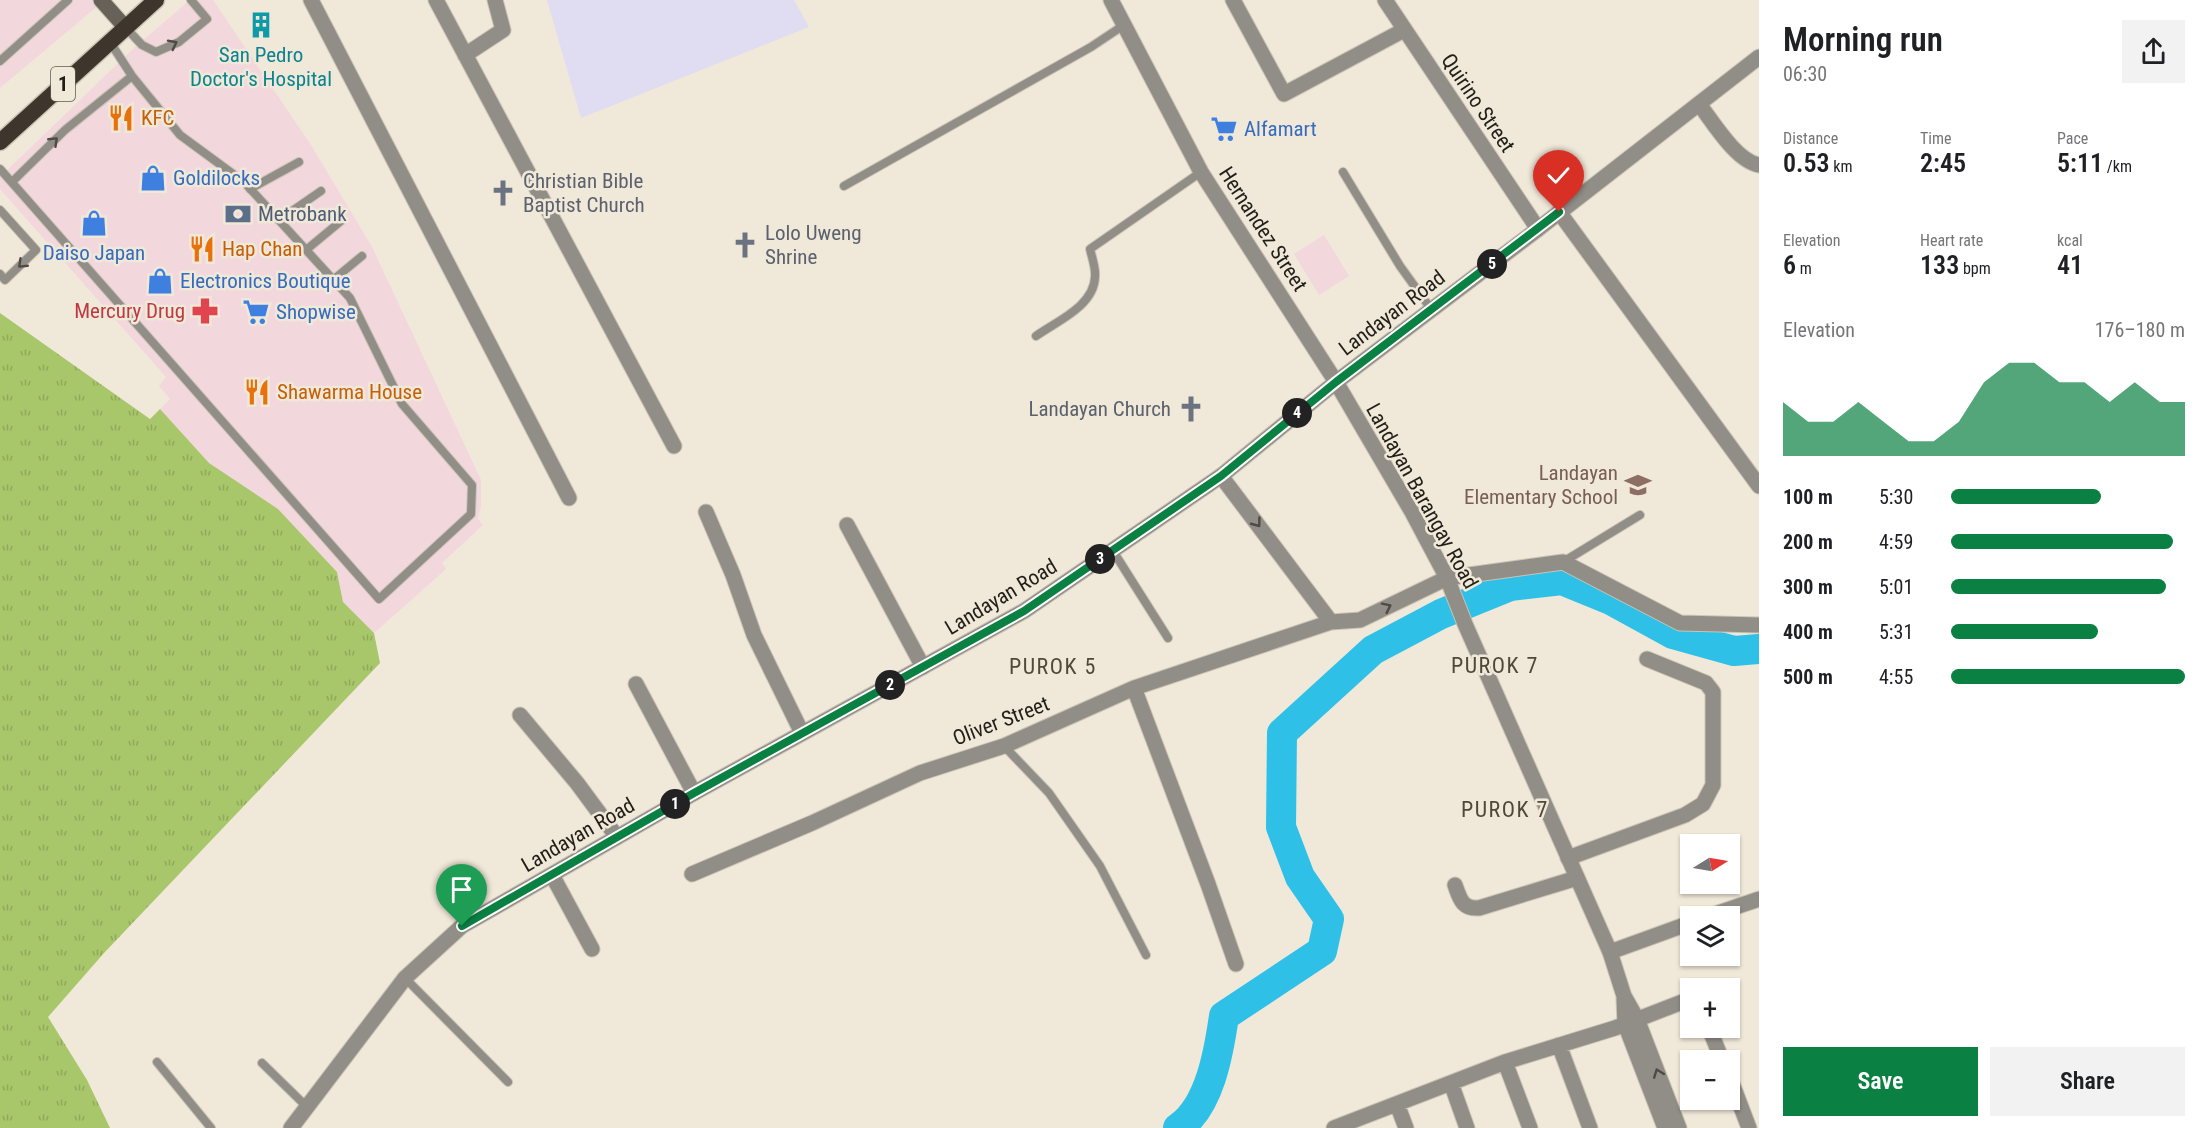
<!DOCTYPE html>
<meta charset="utf-8">
<style>
body{margin:0;font-family:"Roboto Condensed",sans-serif;background:#f2f2f2;color:#202124;height:100vh;display:flex;flex-direction:column;font-size:22px;white-space:nowrap}
*{box-sizing:border-box;margin:0}
p{font-size:20px;color:#757577}
.icon{flex:none;width:33px;height:33px;fill:none;stroke:currentColor;stroke-width:2;stroke-linecap:round;stroke-linejoin:round}
.map{position:relative;flex:1;overflow:hidden}
.panel{display:flex;flex-direction:column;background:#fff;width:450px}
.panel>*{flex:none}
.needle{width:39px;rotate:79deg}
.controls{position:absolute;left:1680px;top:834px;display:grid;gap:12px}
.controls a{display:grid;place-items:center;width:60px;height:60px;border-radius:0px;background:#fff;box-shadow:0 2px 4px #0004;font-size:30px}
.pin{position:absolute;display:grid;place-items:center;width:51px;height:51px;color:#fff;margin:-62px -26px;border-radius:50% 50% 50% 0;rotate:-45deg;box-shadow:0 0 6px #0007}
.pin .icon{rotate:45deg}
.km{position:absolute;width:30px;height:30px;margin:-15px;border-radius:50%;background:#222;color:#fff;font-size:16px;line-height:30px;text-align:center}
.round{display:grid;place-items:center;flex:none;width:63px;height:63px;border-radius:0px;background:#f2f2f2}
.headline{display:flex;align-items:center;justify-content:space-between;height:102px;padding:0 24px}
h1{font-size:33px;font-weight:600;line-height:45px}
.figures{display:grid;grid-template-columns:repeat(3,1fr);gap:9px;height:102px;padding:6px 24px}
.figures div{display:grid;align-content:center}
.figures b{font-size:26px;font-weight:600}
.figures small{font-size:16px;font-weight:400}
.figures p{font-size:16px}
.chart{height:168px;padding:12px 24px}
.chart p{display:flex;justify-content:space-between}
.chart svg{width:100%;height:108px;margin-top:6px;fill:#0b8043;opacity:.7}
.button{display:flex;gap:12px;margin-top:auto;padding:12px 24px}
.button a{flex:1;height:69px;border-radius:0px;background:#0b8043;color:#fff;font-size:24px;font-weight:600;line-height:69px;text-align:center}
.button a+a{background:#f2f2f2;color:#202124}
ul{padding:0 24px;list-style:none;font-size:20px}
li{display:grid;grid-template-columns:96px 72px 1fr;align-items:center;height:45px}
li i{height:15px;border-radius:8px;background:#0b8043}
main{display:flex;flex:1;min-height:0}
.map>svg:first-child{display:block}
.commercial{fill:#f2d7dd}
.industrial{fill:#e0dcf2}
.grass{fill:url(#grass-tufts)}
.lines{fill:none;stroke-linecap:round;stroke-linejoin:round}
.river{stroke:#2ec0e7;stroke-width:30}
.service-casing{stroke:#cbc4b5;stroke-width:10}
.minor-casing{stroke:#cbc4b5;stroke-width:17}
.tertiary-casing{stroke:#cbc4b5;stroke-width:17}
.secondary-casing{stroke:#cbc4b5;stroke-width:17}
.trunk-casing{stroke:#cbc4b5;stroke-width:19}
.service{stroke:#918d87;stroke-width:8}
.minor{stroke:#918d87;stroke-width:15}
.tertiary{stroke:#918d87;stroke-width:15}
.secondary{stroke:#676158;stroke-width:15}
.trunk{stroke:#3e362c;stroke-width:16}
.oneway{stroke:#4e4a44}
.route-casing{stroke:#fff;stroke-width:12}
.route{stroke:#0b8043;stroke-width:8}
.labels{text-anchor:middle;dominant-baseline:central;stroke-width:5;stroke-linejoin:round;paint-order:stroke}
.shield{fill:#f0e8d8;stroke:#5f5b52;stroke-width:1.5}
.shield-label{font-size:20px;font-weight:bold;fill:#211e18}
.culture-label{font-size:21px;fill:#0d838f;stroke:#f0e8d8}
.street-label{font-size:21px;fill:#211e18;stroke:#f0e8d8}
.food-label{font-size:21px;fill:#c56008;stroke:#f0e8d8;text-anchor:start}
.shop-label{font-size:21px;fill:#366cbe;stroke:#f0e8d8;text-anchor:start}
.worship-label{font-size:21px;fill:#5b616d;stroke:#f0e8d8;text-anchor:start}
.service-label{font-size:21px;fill:#4e5e75;stroke:#f0e8d8;text-anchor:start}
.health-label{font-size:21px;fill:#be3a42;stroke:#f0e8d8;text-anchor:end}
.education-label{font-size:21px;fill:#785e54;stroke:#f0e8d8;text-anchor:end}
.neighbourhood-label{font-size:22px;letter-spacing:1.5px;fill:#4f483b;stroke:#f0e8d8}
</style>
<main>
<div class="map">
<svg width="1759" height="1128" viewBox="0 0 1759 1128">
<defs>
<pattern id="grass-tufts" width="24" height="20" patternUnits="userSpaceOnUse" patternTransform="scale(1.5)"><rect width="24" height="20" fill="#a8c66a"/><path d="M3 7l-1-3M5 7V3M7 7l1-3M15 17l-1-3M17 17v-4M19 17l1-3" fill="none" stroke="#90aa5b"/></pattern>
</defs>
<rect width="100%" height="100%" fill="#f0e8d8"/>
<path class="commercial" d="M0,0H105L0,88Z
M190,0H213L311,145L372,247L481,480V507L478,519L483,525L442,563L446,569L374,633L343,602L337,572L278,509L209,463L160,409L170,399L159,386L166,377L0,189V177L135,47Z
M1324,235L1349,276L1319,295L1294,254Z"/>
<path class="industrial" d="M547,0H794L809,27L581,118Z"/>
<path class="grass" d="M0,313L150,419L160,409L209,463L278,509L337,572L343,602L374,633L380,663L104,953L48,1017L87,1080L110,1128H0Z"/>
<g class="lines">
<path class="river" d="M1178,1128C1210,1107 1219,1051 1224,1016L1322,951L1329,919L1300,877L1281,827L1282,733L1373,650L1441,614L1510,586L1562,580L1611,600L1673,634L1734,651L1759,649"/>
<g class="service-casing">
<path id="service" d="M126,28L142,45L156,52L179,42L207,19L191,0
M0,61L68,0
M0,169L379,599L471,514L472,485L402,404L350,298L244,182L180,135L132,76L110,42
M1343,172L1400,266L1431,309
M12,182L65,130L132,76
M844,186L1091,47L1124,25
M250,189L299,162
M0,210L36,250L5,280L0,274
M279,220L321,191
M306,250L341,221
M333,280L362,256
M1036,336C1057,321 1094,306 1095,277C1096,268 1092,258 1090,249L1201,172
M1113,551L1168,638
M1563,562L1640,515
M1004,746L1049,793L1100,866L1146,955
M405,978L508,1082
M157,1062L211,1128
M262,1063L308,1108"/>
</g>
<g class="minor-casing">
<path id="minor" d="M311,0L569,498
M436,0L674,446
M1233,0L1284,94L1404,30
M1385,0L1538,229
M465,55L503,30L495,0
M1699,104C1713,122 1736,161 1759,165
M1559,212L1759,486
M1221,476L1331,622
M706,512L733,575L754,635L802,733
M847,525L923,667
M636,684L694,793
M1134,688L1208,884L1236,964
M520,715L577,783L617,837
M1568,858L1685,815L1703,804L1713,785V692L1706,683L1647,659
M692,874L812,823L920,773L1004,746L1134,688L1331,622L1360,620L1447,578L1563,562L1680,623L1759,625
M552,875L592,949
M1455,885C1460,899 1462,909 1479,908L1577,878
M1709,916L1759,899
M1610,952L1690,923
M1709,1028L1722,1060
M1559,1045L1590,1128
M1505,1062L1530,1128
M1730,1078L1749,1128
M1451,1083L1467,1128
M1397,1104L1406,1128
M1334,1128L1505,1062L1615,1028L1690,999"/>
</g>
<g class="tertiary-casing">
<path id="tertiary" d="M1111,0L1201,172L1336,382L1412,512L1447,578L1465,624L1610,952L1624,996L1637,1019L1679,1128
M1624,999L1625,1024L1665,1128
M291,1128L405,978L462,926L694,793L1024,611L1221,476L1336,382L1538,229L1759,57"/>
</g>
<g class="secondary-casing">
<path id="secondary" d="M101,0L125,27"/>
</g>
<g class="trunk-casing">
<path id="trunk" d="M0,142L156,0"/>
</g>
<use href="#service" class="service"/>
<use href="#minor" class="minor"/>
<use href="#tertiary" class="tertiary"/>
<use href="#secondary" class="secondary"/>
<use href="#trunk" class="trunk"/>
</g>
<defs><path id="oneway-chevron" d="M-2-3.5L2.5 0L-2 3.5" fill="none" stroke-width="1.6" stroke-linecap="round" stroke-linejoin="round" transform="scale(1.5)"/></defs>
<g class="oneway">
<use href="#oneway-chevron" transform="translate(173 44) rotate(-27)"/>
<use href="#oneway-chevron" transform="translate(54 141) rotate(-44)"/>
<use href="#oneway-chevron" transform="translate(22 264) rotate(136)"/>
<use href="#oneway-chevron" transform="translate(1257 523) rotate(53)"/>
<use href="#oneway-chevron" transform="translate(1387 607) rotate(-26)"/>
<use href="#oneway-chevron" transform="translate(1658 1073) rotate(-111)"/>
</g>
<g class="lines">
<g class="route-casing">
<path id="route" d="M462,926L694,793L1024,611L1221,476L1336,382L1559,212"/>
</g>
<use href="#route" class="route"/>
</g>
<defs>
<g id="building-bare" transform="scale(2.07)"><path d="M-4-6H4V6H1V3H-1V6H-4ZM-2.5-4.3h1.7v1.8h-1.7ZM.8-4.3h1.7v1.8H.8ZM-2.5-1h1.7V.8h-1.7ZM.8-1h1.7V.8H.8Z" fill="#0f9aa8" stroke="#f0e8d8" stroke-width="2.5" paint-order="stroke"/></g>
<g id="restaurant-bare" transform="scale(2.07)"><path d="M-5-6h1v4h1v-4h1v4h1v-4h1v5L-1.5 .5V6h-2V.5L-5-1ZM5-6V6H3V1.5H1.5Q1.5-4 5-6Z" fill="#e8710a" stroke="#f0e8d8" stroke-width="2.5" paint-order="stroke"/></g>
<g id="supermarket-bare" transform="scale(2.07)"><path d="M-6-5.5h2.5l.6 2H6L4.5 2H-2.5L-4.4-4H-6ZM-1.5 3.2a1.3 1.3 0 1 0 .1 0ZM3 3.2a1.3 1.3 0 1 0 .1 0Z" fill="#3f7fe0" stroke="#f0e8d8" stroke-width="2.5" paint-order="stroke"/></g>
<g id="shop-bare" transform="scale(2.07)"><path d="M-5-2.5h2.3a2.7 3.5 0 0 1 5.4 0H5L5.5 6h-11ZM-1.5-2.5h3a1.5 2.3 0 0 0-3 0Z" fill="#3f7fe0" stroke="#f0e8d8" stroke-width="2.5" paint-order="stroke"/></g>
<g id="church-bare" transform="scale(2.07)"><path d="M-1.2-6h2.4v3.5h3.3v2.4h-3.3V6h-2.4V-.1h-3.3v-2.4h3.3Z" fill="#6b7280" stroke="#f0e8d8" stroke-width="2.5" paint-order="stroke"/></g>
<g id="bank-bare" transform="scale(2.07)"><path d="M-6-4H6V4H-6ZM0-2.3a2.3 2.3 0 1 0 0 4.6a2.3 2.3 0 1 0 0-4.6Z" fill="#5c6f8a" stroke="#f0e8d8" stroke-width="2.5" paint-order="stroke"/></g>
<g id="pharmacy-bare" transform="scale(2.07)"><path d="M-2-6h4v4h4v4h-4v4h-4v-4h-4v-4h4Z" fill="#e0444e" stroke="#f0e8d8" stroke-width="2.5" paint-order="stroke"/></g>
<g id="school-bare" transform="scale(2.07)"><path d="M0-5L7-2L0 1L-7-2ZM-4 1L0 2.5L4 1V4Q0 6-4 4Z" fill="#8d6e63" stroke="#f0e8d8" stroke-width="2.5" paint-order="stroke"/></g>
</defs>
<g fill-rule="evenodd">
<use href="#building-bare" x="261" y="25"/>
<use href="#restaurant-bare" x="121" y="118"/>
<use href="#supermarket-bare" x="1224" y="129"/>
<use href="#shop-bare" x="153" y="178"/>
<use href="#church-bare" x="503" y="193"/>
<use href="#bank-bare" x="238" y="214"/>
<use href="#shop-bare" x="94" y="223"/>
<use href="#church-bare" x="745" y="245"/>
<use href="#restaurant-bare" x="202" y="249"/>
<use href="#shop-bare" x="160" y="281"/>
<use href="#pharmacy-bare" x="205" y="311"/>
<use href="#supermarket-bare" x="256" y="312"/>
<use href="#restaurant-bare" x="257" y="392"/>
<use href="#church-bare" x="1191" y="409"/>
<use href="#school-bare" x="1638" y="485"/>
</g>
<g class="labels">
<rect class="shield" x="51" y="67" width="24" height="34" rx="4.5"/>
<g class="shield-label">
<text x="63" y="84">1</text>
</g>
<g class="culture-label">
<text x="261" y="55">San Pedro<tspan x="261" dy="24">Doctor's Hospital</tspan></text>
</g>
<g class="street-label">
<text transform="translate(1478 103) rotate(56)">Quirino Street</text>
<text transform="translate(1263 229) rotate(57)">Hernandez Street</text>
<text transform="translate(1392 313) rotate(-37)">Landayan Road</text>
<text transform="translate(1422 496) rotate(61)">Landayan Barangay Road</text>
<text transform="translate(1001 597) rotate(-31)">Landayan Road</text>
<text transform="translate(1001 721) rotate(-21)">Oliver Street</text>
<text transform="translate(578 835) rotate(-30)">Landayan Road</text>
</g>
<g class="food-label">
<text x="141" y="118">KFC</text>
<text x="222" y="249">Hap Chan</text>
<text x="277" y="392">Shawarma House</text>
</g>
<g class="shop-label">
<text x="1244" y="129">Alfamart</text>
<text x="173" y="178">Goldilocks</text>
<text x="94" y="253" text-anchor="middle">Daiso Japan</text>
<text x="180" y="281">Electronics Boutique</text>
<text x="276" y="312">Shopwise</text>
</g>
<g class="worship-label">
<text x="523" y="181">Christian Bible<tspan x="523" dy="24">Baptist Church</tspan></text>
<text x="765" y="233">Lolo Uweng<tspan x="765" dy="24">Shrine</tspan></text>
<text x="1171" y="409" text-anchor="end">Landayan Church</text>
</g>
<g class="service-label">
<text x="258" y="214">Metrobank</text>
</g>
<g class="health-label">
<text x="185" y="311">Mercury Drug</text>
</g>
<g class="education-label">
<text x="1618" y="473">Landayan<tspan x="1618" dy="24">Elementary School</tspan></text>
</g>
<g class="neighbourhood-label">
<text x="1495" y="665">PUROK 7</text>
<text x="1053" y="666">PUROK 5</text>
<text x="1505" y="809">PUROK 7</text>
</g>
</g>
</svg>
<div class="controls">
<a><svg class="needle" viewBox="-14 -14 28 28"><path d="M0-13l5 13h-10z" fill="#e53935"/><path d="M0 13l5-13h-10z" fill="#757577"/></svg></a>
<a><svg class="icon" aria-label="layers" viewBox="0 0 24 24"><path d="M12 4l9 5-9 5-9-5zM3 14l9 5 9-5"/></svg></a>
<a>+</a>
<a>−</a>
</div>
<div class="pin" style="left:462px;top:926px;background:#1e9e55"><svg class="icon" aria-label="arrive" viewBox="0 0 24 24"><path d="M6 21V4h12l-3 4 3 4H6"/></svg></div>
<div class="pin" style="left:1559px;top:212px;background:#d93025"><svg class="icon" aria-label="check" viewBox="0 0 24 24"><path d="M5 12l5 5 9-10"/></svg></div>
<b class="km" style="left:675px;top:804px">1</b>
<b class="km" style="left:890px;top:685px">2</b>
<b class="km" style="left:1100px;top:559px">3</b>
<b class="km" style="left:1297px;top:413px">4</b>
<b class="km" style="left:1492px;top:264px">5</b>
</div>
<section class="panel">
<div class="headline"><div><h1>Morning run</h1><p>06:30</p></div><a class="round"><svg class="icon" aria-label="share" viewBox="0 0 24 24"><path d="M12 15V3M7 8l5-5 5 5M5 13v7h14v-7"/></svg></a></div>
<div class="figures">
<div><p>Distance</p><b>0.53<small> km</small></b></div>
<div><p>Time</p><b>2:45</b></div>
<div><p>Pace</p><b>5:11<small> /km</small></b></div>
</div>
<div class="figures">
<div><p>Elevation</p><b>6<small> m</small></b></div>
<div><p>Heart rate</p><b>133<small> bpm</small></b></div>
<div><p>kcal</p><b>41</b></div>
</div>
<div class="chart"><p><span>Elevation</span>176–180 m</p>
<svg viewBox="0 0 160 44" preserveAspectRatio="none"><path d="M0 44V22L10 30L20 30L30 22L40 30L50 38L60 38L70 30L80 14L90 6L100 6L110 14L120 14L130 22L140 14L150 22L160 22V44z"/></svg>
</div>
<ul>
<li><b>100 m</b>5:30<i style="width:64%"></i></li>
<li><b>200 m</b>4:59<i style="width:95%"></i></li>
<li><b>300 m</b>5:01<i style="width:92%"></i></li>
<li><b>400 m</b>5:31<i style="width:63%"></i></li>
<li><b>500 m</b>4:55<i style="width:100%"></i></li>
</ul>
<div class="button"><a>Save</a><a>Share</a></div>
</section>
</main>
